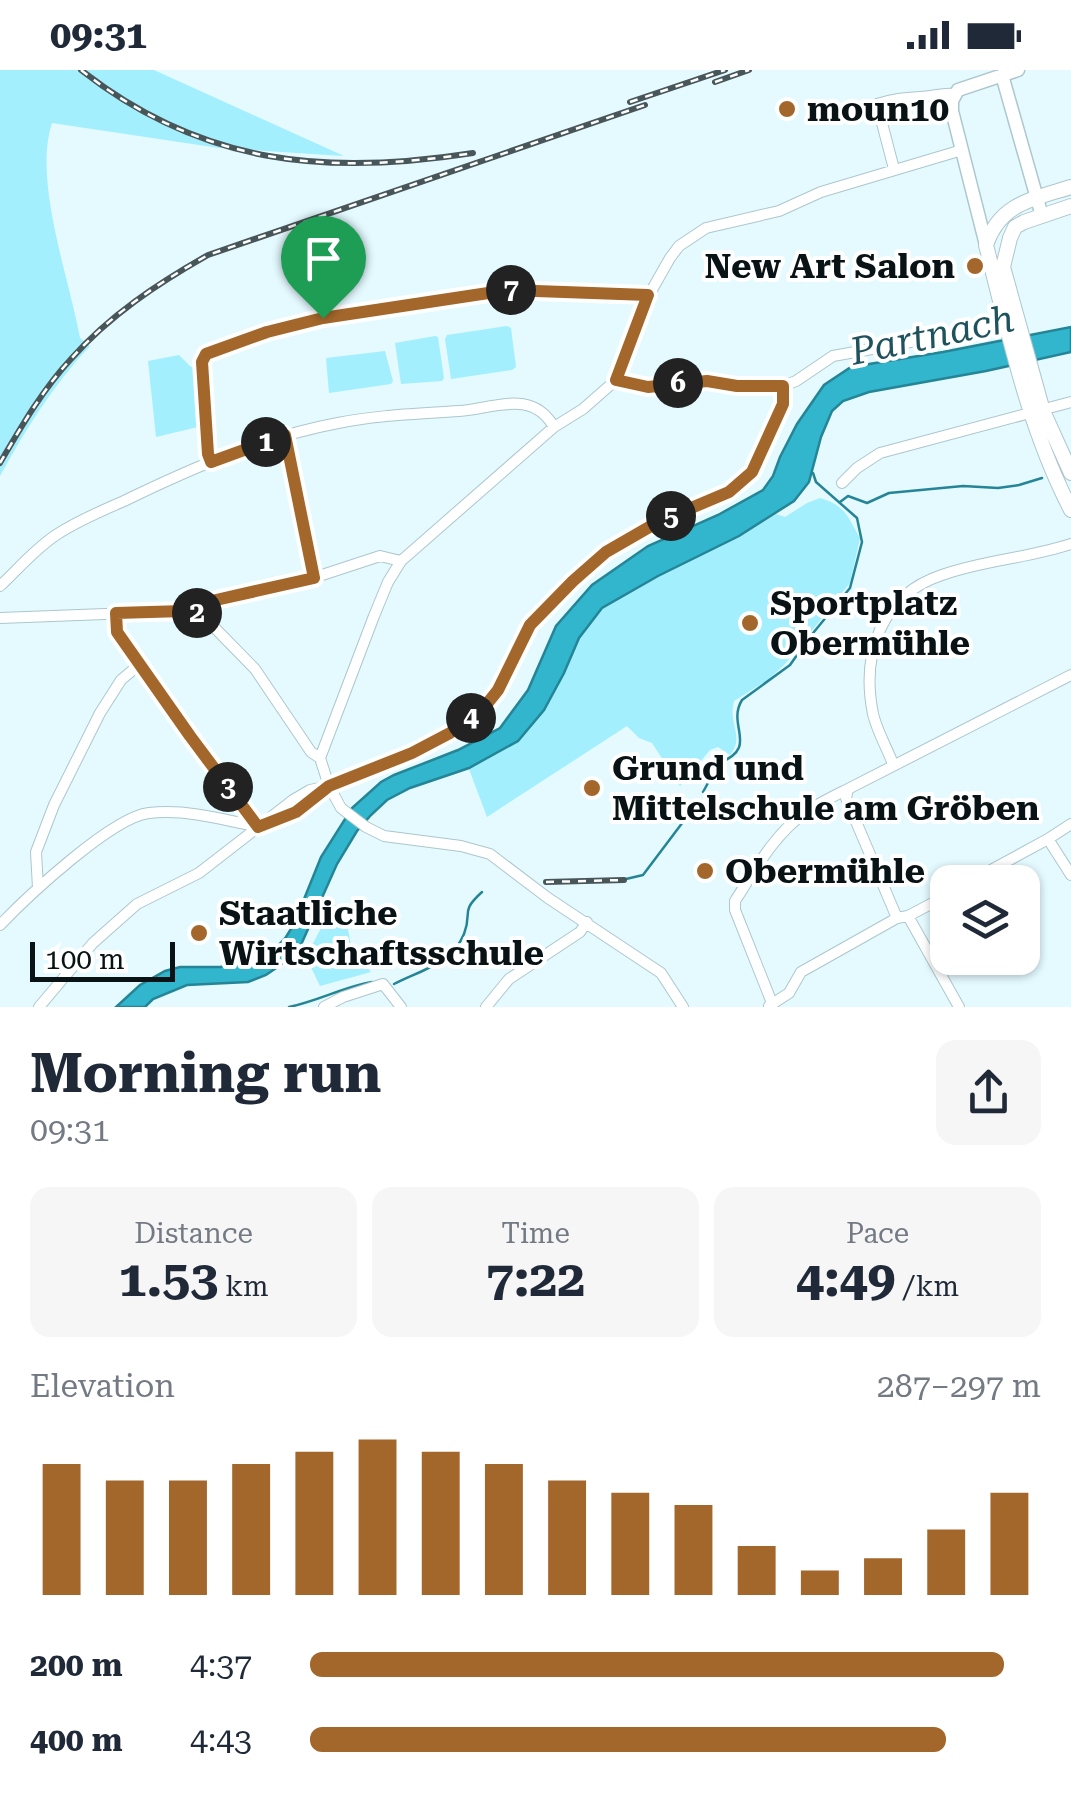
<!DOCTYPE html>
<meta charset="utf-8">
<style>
body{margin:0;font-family:"Roboto Serif",serif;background:#f6f6f7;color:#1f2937;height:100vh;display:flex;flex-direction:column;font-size:38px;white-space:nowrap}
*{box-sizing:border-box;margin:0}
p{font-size:32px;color:#747a83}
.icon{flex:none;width:55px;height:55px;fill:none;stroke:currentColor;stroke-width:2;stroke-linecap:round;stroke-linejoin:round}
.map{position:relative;height:937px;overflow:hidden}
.side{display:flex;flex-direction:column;background:#fff;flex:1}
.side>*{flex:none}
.controls{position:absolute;left:930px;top:795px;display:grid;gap:20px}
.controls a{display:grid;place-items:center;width:110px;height:110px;border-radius:20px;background:#fff;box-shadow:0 2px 8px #0004;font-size:50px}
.scale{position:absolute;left:30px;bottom:25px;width:145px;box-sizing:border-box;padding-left:10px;border:5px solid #091315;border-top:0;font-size:28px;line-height:35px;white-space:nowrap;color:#091315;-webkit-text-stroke:8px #fff;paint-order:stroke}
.pin{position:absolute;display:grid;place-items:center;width:85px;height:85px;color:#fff;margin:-102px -42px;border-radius:50% 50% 50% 0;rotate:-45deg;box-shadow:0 0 10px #0007}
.pin .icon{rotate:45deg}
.km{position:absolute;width:50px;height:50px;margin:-25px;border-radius:50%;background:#222;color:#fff;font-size:28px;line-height:50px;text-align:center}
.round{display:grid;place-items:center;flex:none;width:105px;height:105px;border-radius:20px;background:#f6f6f7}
.summary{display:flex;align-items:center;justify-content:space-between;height:170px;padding:0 30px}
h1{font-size:55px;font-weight:700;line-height:75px}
.metrics{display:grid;grid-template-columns:repeat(3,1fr);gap:15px;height:170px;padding:10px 30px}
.metrics div{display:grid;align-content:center;border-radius:20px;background:#f6f6f7;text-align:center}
.metrics b{font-size:50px;font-weight:700}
.metrics small{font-size:28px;font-weight:400}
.metrics p{font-size:28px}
.chart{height:280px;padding:20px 30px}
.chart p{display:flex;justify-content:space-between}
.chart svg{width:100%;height:180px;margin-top:10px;stroke:#a4672b;stroke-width:6}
ul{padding:0 30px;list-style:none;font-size:32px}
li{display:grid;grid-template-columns:160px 120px 1fr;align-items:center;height:75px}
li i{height:25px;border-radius:12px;background:#a4672b}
.status{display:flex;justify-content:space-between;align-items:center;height:70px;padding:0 50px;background:#fff;direction:ltr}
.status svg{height:28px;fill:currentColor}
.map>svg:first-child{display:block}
.green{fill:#a3effe}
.water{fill:#31b6cd;stroke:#258596;stroke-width:2.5}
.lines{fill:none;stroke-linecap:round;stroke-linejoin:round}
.stream{stroke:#258596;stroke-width:2.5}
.minor-casing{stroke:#acc7cd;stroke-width:12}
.tertiary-casing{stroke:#acc7cd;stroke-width:15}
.secondary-casing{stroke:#acc7cd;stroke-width:16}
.minor{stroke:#fff;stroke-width:10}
.tertiary{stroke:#fff;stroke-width:12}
.secondary{stroke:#fff;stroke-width:14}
.rail-casing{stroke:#495659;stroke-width:6}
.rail{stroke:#fff;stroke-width:2.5;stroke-dasharray:8;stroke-linecap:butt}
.route-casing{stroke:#fff;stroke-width:20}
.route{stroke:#a4672b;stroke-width:12}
.poi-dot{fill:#a4672b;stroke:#fff;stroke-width:4}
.labels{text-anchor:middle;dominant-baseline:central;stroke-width:8;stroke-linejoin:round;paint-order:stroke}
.poi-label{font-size:35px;font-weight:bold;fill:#091315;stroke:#fff;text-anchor:start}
.water-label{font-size:38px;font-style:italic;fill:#1e535d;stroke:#fff}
</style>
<div class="status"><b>09:31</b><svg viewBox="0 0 49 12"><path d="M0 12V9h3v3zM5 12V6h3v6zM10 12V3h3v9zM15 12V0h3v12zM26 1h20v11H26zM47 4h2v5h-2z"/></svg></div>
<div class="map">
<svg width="1071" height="937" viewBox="0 0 1071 937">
<rect width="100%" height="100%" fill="#e4faff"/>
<path class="green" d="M0,0H154L344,86L219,78L52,53C33,111 69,207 80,268L90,276C53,315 26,359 0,406Z
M507,256L511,258L516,297L512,300L451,309L445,269L447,265Z
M435,266L438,267L444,308L442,311L401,314L395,273Z
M385,281L393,311L391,314L329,323L326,288Z
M179,285L191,297L198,296L202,356L156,367L148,291Z
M820,428C845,435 848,447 860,468L850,513L786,593L769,609L734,631C733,637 732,642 733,647C735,663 741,671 730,685L718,677L710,680L680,716L652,673L639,668L627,656L487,747L469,699L518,671L544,640L564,603L579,568L602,538L658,506L739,466L776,444L785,447L807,433Z
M334,833L346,849L351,875L371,902L320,916L306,887Z"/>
<path class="water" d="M1071,257V282L986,301L869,322L843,331L832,341L821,367L809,412L794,431L739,466L658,506L602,538L579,568L564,603L544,640L518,671L469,698L410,718L387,730L371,745L357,761L337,794L300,877L285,892L266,905L248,912L187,915L153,929L145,937H116L140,915L165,901L180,897H220L243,894L258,890L274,880L286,867L294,854L321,787L352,738L381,712L394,705L458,680L500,658L528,620L556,556L592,515L648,476L718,445L763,420L773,406L780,387L797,354L824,315L851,297L943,282Z"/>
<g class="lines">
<path class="stream" d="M840,432L848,426L867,433L889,423L963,416L998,418L1019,415L1042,408
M703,722L719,693C760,677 726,656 742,630L790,595L809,568L850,518L862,472L857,448L816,412L813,403
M626,809L643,805L698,732
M394,914C419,901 452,894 464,864C473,841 459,843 482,822
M289,937C318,931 343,917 372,912"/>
<g class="minor-casing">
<path id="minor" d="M894,99L877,34C894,29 903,28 920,27C933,27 942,22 955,24
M616,310L649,225L670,188L679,176L706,158L779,141L821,122L962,80
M285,365L313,508
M211,392L208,384C206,360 196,303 206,284L267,262L323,247L508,219L649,225
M842,413L857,398L880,383L1071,332
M401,491L388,512L374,546L320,688L329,716L341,738L366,757L384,766L461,776L490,784L548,828L661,903L683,937
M0,516C18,499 35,479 56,465C77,451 101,441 124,431C192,398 263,367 338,353C377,345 419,344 459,341C496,338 532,319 554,357
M115,543L117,562L257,756
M204,544L215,530L313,508L380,486L401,491L554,357L583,339L616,310L648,317L707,311L737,316H783L796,311L833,286L1010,254
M0,548L184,541L204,544L208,551L255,599L311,682L320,688
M893,694C887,678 877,661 873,644C861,584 881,525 942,505C984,490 1029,488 1071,474
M271,751L295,743L328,717
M1048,769L1071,805
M969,812L1048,769L1071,754
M38,818L36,782L54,735L100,643L121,610L140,594
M908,846L959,937
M897,848L846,728L848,719L1071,605
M0,855C27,827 112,747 149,743C186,739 222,749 258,757
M772,933L735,840V831C755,800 775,763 806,742C819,733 834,726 848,719
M769,936L789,923L801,902L897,848L908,846L948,825
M39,937L93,873L137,834L199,803L293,730L310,720L329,716L412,683L451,663L482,640L498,620L530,555L573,511L606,481L658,451L729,421L752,401L783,335V316
M324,937L343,927L383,914L401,937
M486,937L509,909L580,862L587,852"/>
</g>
<g class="tertiary-casing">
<path id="tertiary" d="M1002,5L1042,146
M986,175L952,41V31L958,20L1018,0"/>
</g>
<g class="secondary-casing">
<path id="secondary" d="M1071,117C1033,129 1000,133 986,175C1009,265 1028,357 1071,440
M1071,136L1024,152L1015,157L1010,168L1003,197L1043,341L1071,403"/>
</g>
<use href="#minor" class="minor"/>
<use href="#tertiary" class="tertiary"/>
<use href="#secondary" class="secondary"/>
<g class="rail-casing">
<path id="rail" d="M81,0C202,95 326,106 473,83
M715,12L749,0
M630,32L725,0
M0,393C21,357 43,319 71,289C110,245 157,214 208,185L645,35
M546,812L624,810"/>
</g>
<use href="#rail" class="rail"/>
</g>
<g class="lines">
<g class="route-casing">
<path id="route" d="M508,220L648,225L616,310L648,317L707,311L737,316H783V334L752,402L729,422L658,452L606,482L573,511L530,555L498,620L482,640L450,663L412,683L329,716L296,742L258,757L190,666L117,562L116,543L184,541L204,544L216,530L314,508L285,365L211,392L208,384L202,292L206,284L267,262L323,248Z"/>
</g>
<use href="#route" class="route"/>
</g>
<g class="poi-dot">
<circle cx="787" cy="39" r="10"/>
<circle cx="975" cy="196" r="10"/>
<circle cx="750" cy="553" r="10"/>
<circle cx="592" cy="718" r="10"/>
<circle cx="705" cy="801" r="10"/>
<circle cx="199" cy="863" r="10"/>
</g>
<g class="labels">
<g class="poi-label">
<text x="807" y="39">moun10</text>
<text x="955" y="196" text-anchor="end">New Art Salon</text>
<text x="770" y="533">Sportplatz<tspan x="770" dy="40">Obermühle</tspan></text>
<text x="612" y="698">Grund und<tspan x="612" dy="40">Mittelschule am Gröben</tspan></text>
<text x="725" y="801">Obermühle</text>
<text x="219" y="843">Staatliche<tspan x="219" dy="40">Wirtschaftsschule</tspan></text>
</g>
<g class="water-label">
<text transform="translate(932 265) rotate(-12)">Partnach</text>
</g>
</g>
</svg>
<div class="controls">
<a><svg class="icon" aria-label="layers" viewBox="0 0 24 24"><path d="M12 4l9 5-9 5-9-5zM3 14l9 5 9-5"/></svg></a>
</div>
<div class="scale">100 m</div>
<div class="pin" style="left:323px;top:248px;background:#1e9e55"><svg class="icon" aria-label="arrive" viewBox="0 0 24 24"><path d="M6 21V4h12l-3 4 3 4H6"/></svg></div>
<b class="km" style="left:266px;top:372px">1</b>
<b class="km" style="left:197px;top:543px">2</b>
<b class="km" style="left:228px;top:717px">3</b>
<b class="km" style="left:471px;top:648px">4</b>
<b class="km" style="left:671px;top:446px">5</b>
<b class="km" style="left:678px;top:313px">6</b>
<b class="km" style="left:511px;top:220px">7</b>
</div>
<section class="side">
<div class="summary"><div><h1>Morning run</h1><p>09:31</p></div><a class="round"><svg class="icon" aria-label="share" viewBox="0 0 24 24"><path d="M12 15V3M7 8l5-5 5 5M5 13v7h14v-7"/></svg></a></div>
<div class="metrics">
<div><p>Distance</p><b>1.53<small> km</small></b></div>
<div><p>Time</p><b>7:22</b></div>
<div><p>Pace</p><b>4:49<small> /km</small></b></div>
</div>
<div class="chart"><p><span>Elevation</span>287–297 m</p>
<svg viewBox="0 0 160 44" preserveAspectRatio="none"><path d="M5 44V12M15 44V16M25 44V16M35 44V12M45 44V9M55 44V6M65 44V9M75 44V12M85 44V16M95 44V19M105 44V22M115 44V32M125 44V38M135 44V35M145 44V28M155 44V19"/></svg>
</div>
<ul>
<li><b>200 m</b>4:37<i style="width:95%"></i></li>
<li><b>400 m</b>4:43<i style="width:87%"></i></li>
</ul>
</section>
